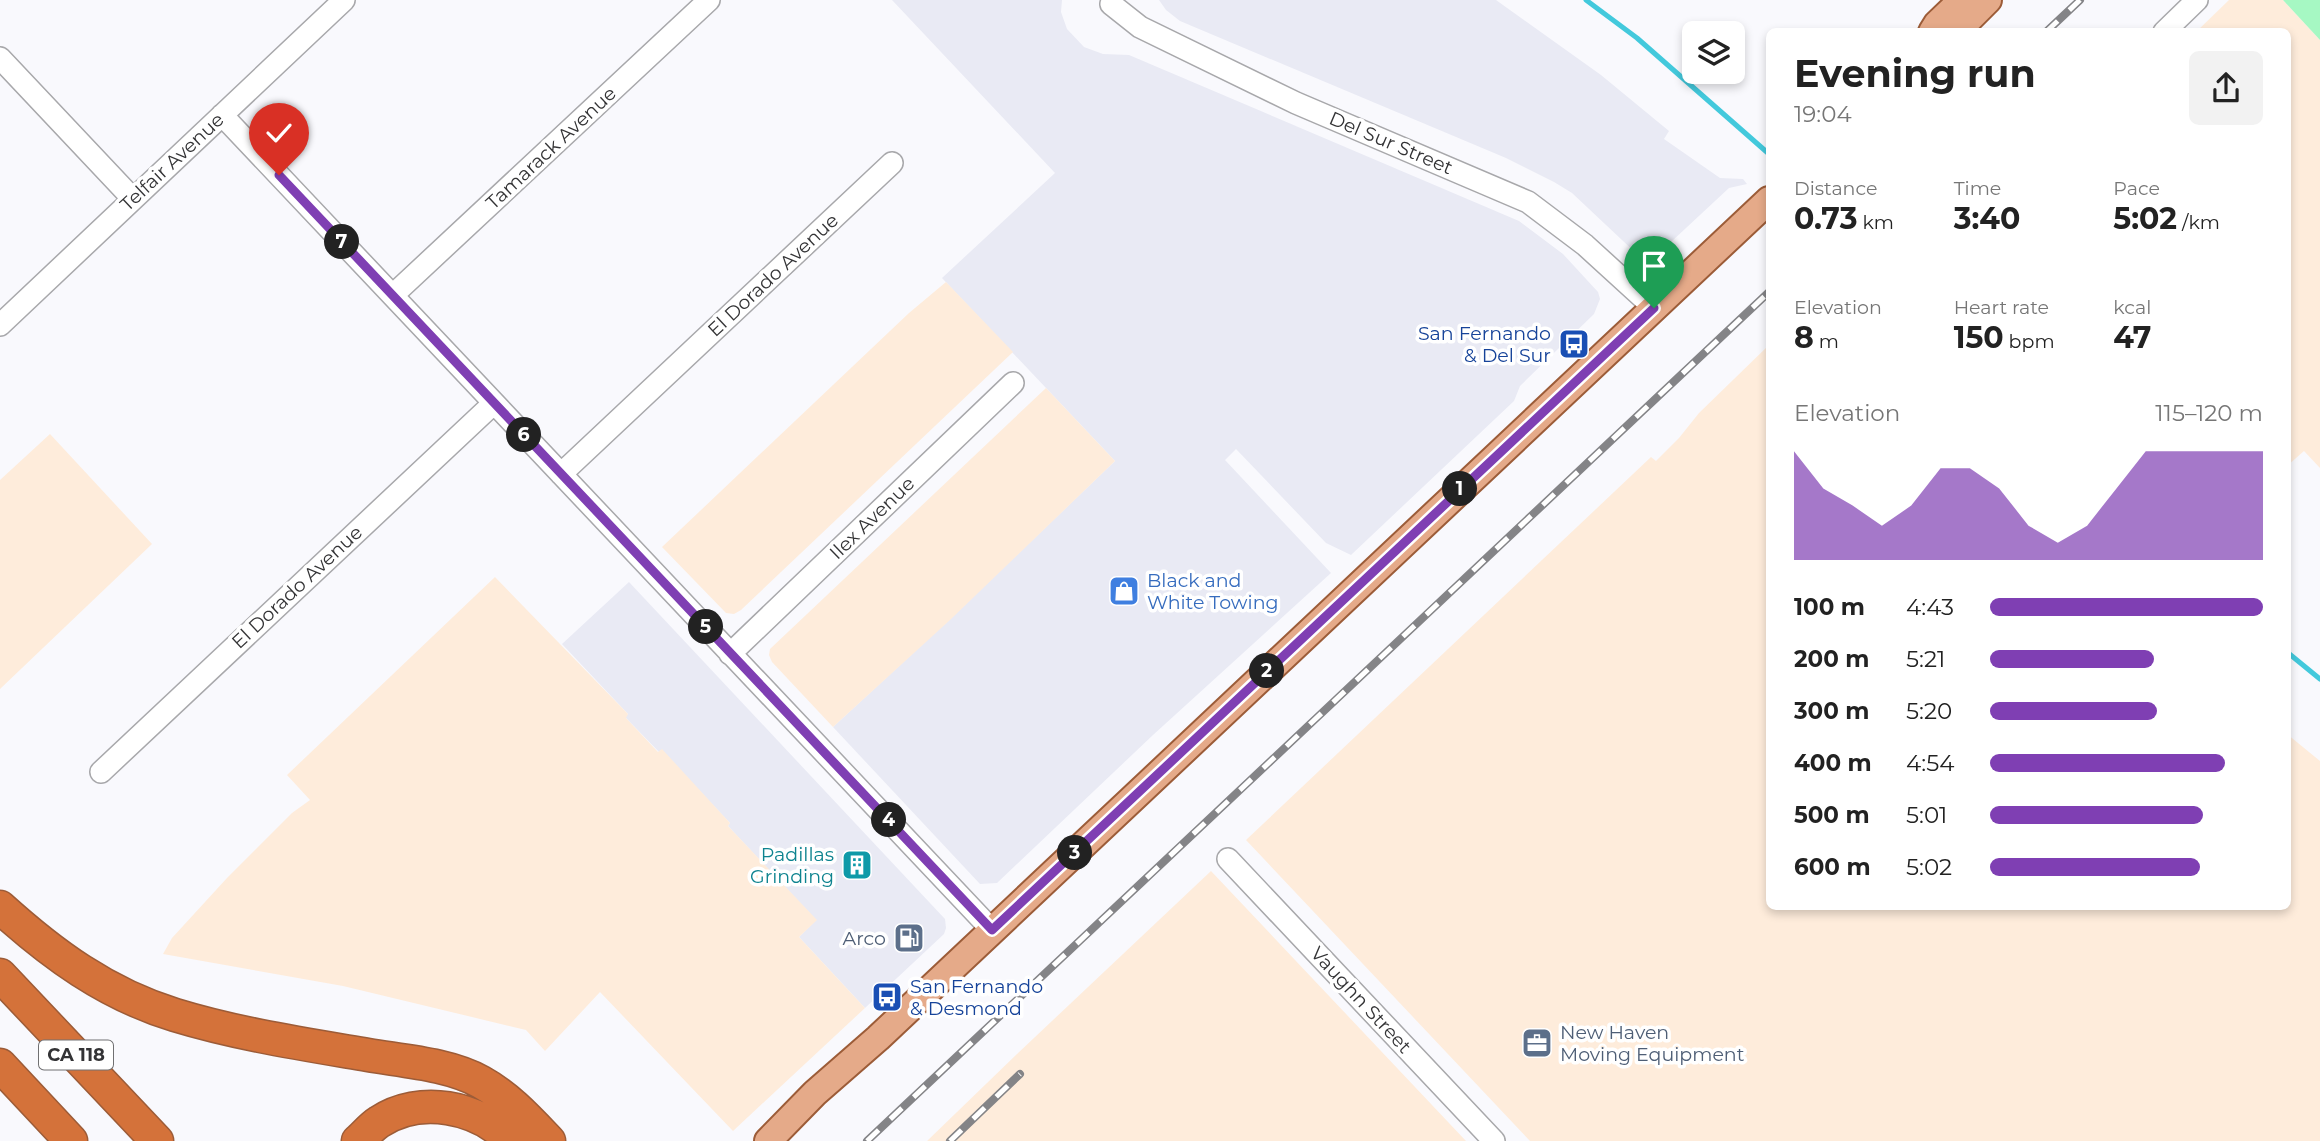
<!DOCTYPE html>
<meta charset="utf-8">
<style>
body{margin:0;font-family:Montserrat,sans-serif;background:#f2f2f2;color:#222;height:100vh;display:flex;flex-direction:column;font-size:26px;white-space:nowrap}
*{box-sizing:border-box;margin:0}
p{font-size:23px;color:#767676}
.icon{flex:none;width:38px;height:38px;fill:none;stroke:currentColor;stroke-width:2;stroke-linecap:round;stroke-linejoin:round}
.map{position:relative;flex:1;overflow:hidden}
.drawer{position:absolute;left:1766px;top:28px;width:525px;height:882px;display:flex;flex-direction:column;background:#fff;border-radius:10px;box-shadow:0 4px 10px #0003}
.drawer>*{flex:none}
.buttons{position:absolute;left:1682px;top:21px;display:grid;gap:14px}
.buttons a{display:grid;place-items:center;width:63px;height:63px;border-radius:10px;background:#fff;box-shadow:0 4px 10px #0003;font-size:35px}
.pin{position:absolute;display:grid;place-items:center;width:60px;height:60px;color:#fff;margin:-72px -30px;border-radius:50% 50% 50% 0;rotate:-45deg;box-shadow:0 0 7px #0007}
.pin .icon{rotate:45deg}
.km{position:absolute;width:35px;height:35px;margin:-18px;border-radius:50%;background:#222;color:#fff;font-size:19px;line-height:35px;text-align:center}
.round{display:grid;place-items:center;flex:none;width:74px;height:74px;border-radius:10px;background:#f2f2f2}
.overview{display:flex;align-items:center;justify-content:space-between;height:119px;padding:0 28px}
h1{font-size:38px;font-weight:700;line-height:52px}
.figures{display:grid;grid-template-columns:repeat(3,1fr);gap:10px;height:119px;padding:7px 28px}
.figures div{display:grid;align-content:center}
.figures b{font-size:30px;font-weight:700}
.figures small{font-size:19px;font-weight:400}
.figures p{font-size:19px}
.chart{height:196px;padding:14px 28px}
.chart p{display:flex;justify-content:space-between}
.chart svg{width:100%;height:126px;margin-top:7px;fill:#7f3fb3;opacity:.7}
ul{padding:0 28px;list-style:none;font-size:23px}
li{display:grid;grid-template-columns:112px 84px 1fr;align-items:center;height:52px}
li i{height:18px;border-radius:9px;background:#7f3fb3}
.map>svg:first-child{display:block}
.built{fill:#e9eaf4}
.industrial{fill:#feecdb}
.green{fill:#a6f8c3}
.lines{fill:none;stroke-linecap:round;stroke-linejoin:round}
.stream{stroke:#43c9dc;stroke-width:5}
.minor-casing{stroke:#a8a8ab;stroke-width:24}
.major-casing{stroke:#9c5c38;stroke-width:30}
.highway-casing{stroke:#9c5c38;stroke-width:35}
.minor{stroke:#fff;stroke-width:21}
.major{stroke:#e5aa89;stroke-width:26}
.highway{stroke:#d4723a;stroke-width:32}
.rail-casing{stroke:#848487;stroke-width:8}
.rail{stroke:#fff;stroke-width:5;stroke-dasharray:16;stroke-linecap:butt}
.route-casing{stroke:#fff;stroke-width:14}
.route{stroke:#7f3fb3;stroke-width:9}
.labels{text-anchor:middle;dominant-baseline:central;stroke-width:7;stroke-linejoin:round;paint-order:stroke}
.shield{fill:#fff;stroke:#707072;stroke-width:2}
.shield-label{font-size:18px;font-weight:bold;fill:#333335}
.street-label{font-size:19px;fill:#333335;stroke:#fff}
.transit-label{font-size:19px;fill:#164399;stroke:#fff;text-anchor:end}
.shop-label{font-size:19px;fill:#366cbe;stroke:#fff;text-anchor:start}
.culture-label{font-size:19px;fill:#0d838f;stroke:#fff;text-anchor:end}
.service-label{font-size:19px;fill:#4e5e75;stroke:#fff;text-anchor:end}
</style>
<div class="map">
<svg width="2320" height="1141" viewBox="0 0 2320 1141">
<rect width="100%" height="100%" fill="#f9f9fd"/>
<path class="built" d="M892,0H1062L1061,12L1067,29L1084,47L1103,54L1129,55L1519,221L1563,254L1598,292L1600,299L1594,314L1520,386L1514,401L1351,555L1326,543L1236,449L1225,460L1331,573L1153,735L997,883L980,884L833,727L951,618L1115,461L942,278L1055,173Z
M1159,0H1496L1601,75L1669,131L1664,139L1720,178L1743,179L1747,184L1729,188L1657,255L1650,257L1639,256L1572,193L1554,182L1506,158L1180,21L1166,10Z
M629,582L945,919L946,928L944,934L865,1008L799,937L816,920L728,826L730,823L661,750L659,752L625,717L628,714L562,644Z"/>
<path class="industrial" d="M2229,0H2283L2320,40V468L2304,451L2287,466V32H2196Z
M946,282L1013,352L741,610L734,614L726,613L662,547L909,313Z
M1769,345V906H2287V734L2320,761V1141H1530L1246,840L1651,457L1656,461L1679,438L1699,413Z
M1046,388L1115,461L950,620L833,727L772,662L769,655L770,649Z
M50,434L152,544L0,689V480Z
M495,577L628,714L626,718L658,752L662,749L730,823L728,826L817,920L799,937L865,1008L733,1131L600,992L545,1051L526,1030L343,986L163,954L172,938L227,878L292,813L310,800L287,775Z
M1211,871L1466,1141H927L1017,1054Z"/>
<path class="green" d="M2283,0H2320V40Z"/>
<g class="lines">
<path class="stream" d="M1586,0L1637,38L1769,154
M2287,652L2320,679"/>
<g class="minor-casing">
<path id="minor" d="M1111,4L1140,27L1296,103L1528,202L1585,245L1654,308
M2164,32L2197,0
M0,58L133,199
M222,115L992,930
M393,295L709,0
M0,325L344,0
M561,474L892,163
M730,654L1013,383
M101,772L494,403
M1228,859L1494,1141"/>
</g>
<g class="major-casing">
<path id="major" d="M1932,32L1937,24L1962,0
M1956,32L1988,0
M768,1141L815,1093L878,1038L1769,200"/>
</g>
<g class="highway-casing">
<path id="highway" d="M0,907C52,954 106,994 175,1015C237,1034 303,1044 368,1055C403,1061 449,1064 481,1082C508,1097 528,1119 549,1141
M0,975L157,1141
M0,1065L71,1141
M358,1141C365,1135 371,1127 379,1122C420,1095 478,1106 511,1141"/>
</g>
<use href="#minor" class="minor"/>
<use href="#major" class="major"/>
<use href="#highway" class="highway"/>
<g class="rail-casing">
<path id="rail" d="M2046,32L2080,0
M867,1141L1769,292
M950,1141L1020,1074"/>
</g>
<use href="#rail" class="rail"/>
</g>
<g class="lines">
<g class="route-casing">
<path id="route" d="M279,175L992,930L1654,308"/>
</g>
<use href="#route" class="route"/>
</g>
<defs>
<g id="bus-square" transform="scale(1.575)"><rect x="-9" y="-9" width="18" height="18" rx="4" fill="#1a4fb4" stroke="#fff"/><path d="M-5-6H5V4H4V6H2V4H-2V6H-4V4H-5ZM-3.5-4V0h7V-4ZM-3.5 1.2v1.5H-2V1.2ZM2 1.2v1.5H3.5V1.2Z" fill="#fff"/></g>
<g id="shop-square" transform="scale(1.575)"><rect x="-9" y="-9" width="18" height="18" rx="4" fill="#3f7fe0" stroke="#fff"/><path d="M-5-2.5h2.3a2.7 3.5 0 0 1 5.4 0H5L5.5 6h-11ZM-1.5-2.5h3a1.5 2.3 0 0 0-3 0Z" fill="#fff"/></g>
<g id="building-square" transform="scale(1.575)"><rect x="-9" y="-9" width="18" height="18" rx="4" fill="#0f9aa8" stroke="#fff"/><path d="M-4-6H4V6H1V3H-1V6H-4ZM-2.5-4.3h1.7v1.8h-1.7ZM.8-4.3h1.7v1.8H.8ZM-2.5-1h1.7V.8h-1.7ZM.8-1h1.7V.8H.8Z" fill="#fff"/></g>
<g id="fuel-square" transform="scale(1.575)"><rect x="-9" y="-9" width="18" height="18" rx="4" fill="#5c6f8a" stroke="#fff"/><path d="M-5.5-6h7V0h2V4h1.3V-2.5L3-4.5l.8-.8L6-3V5H2.5V1h-1V6h-7ZM-4.2-4.7v3.2H.2V-4.7Z" fill="#fff"/></g>
<g id="office-square" transform="scale(1.575)"><rect x="-9" y="-9" width="18" height="18" rx="4" fill="#5c6f8a" stroke="#fff"/><path d="M-6-3h4V-5.5h4V-3h4V5H-6ZM-1-4.5V-3h2v-1.5ZM-6 0V1H6V0Z" fill="#fff"/></g>
</defs>
<g fill-rule="evenodd">
<use href="#bus-square" x="1574" y="344"/>
<use href="#shop-square" x="1124" y="591"/>
<use href="#building-square" x="857" y="865"/>
<use href="#fuel-square" x="909" y="938"/>
<use href="#bus-square" x="887" y="997"/>
<use href="#office-square" x="1537" y="1043"/>
</g>
<g class="labels">
<rect class="shield" x="39" y="1040.5" width="74" height="29" rx="5"/>
<g class="shield-label">
<text x="76" y="1055">CA 118</text>
</g>
<g class="street-label">
<text transform="translate(1391 143) rotate(23)">Del Sur Street</text>
<text transform="translate(551 148) rotate(-43)">Tamarack Avenue</text>
<text transform="translate(172 162) rotate(-43)">Telfair Avenue</text>
<text transform="translate(773 275) rotate(-43)">El Dorado Avenue</text>
<text transform="translate(872 518) rotate(-44)">Ilex Avenue</text>
<text transform="translate(297 587) rotate(-43)">El Dorado Avenue</text>
<text transform="translate(1361 1000) rotate(47)">Vaughn Street</text>
</g>
<g class="transit-label">
<text x="1551" y="333">San Fernando<tspan x="1551" dy="22">&amp; Del Sur</tspan></text>
<text x="910" y="986" text-anchor="start">San Fernando<tspan x="910" dy="22">&amp; Desmond</tspan></text>
</g>
<g class="shop-label">
<text x="1147" y="580">Black and<tspan x="1147" dy="22">White Towing</tspan></text>
</g>
<g class="culture-label">
<text x="834" y="854">Padillas<tspan x="834" dy="22">Grinding</tspan></text>
</g>
<g class="service-label">
<text x="886" y="938">Arco</text>
<text x="1560" y="1032" text-anchor="start">New Haven<tspan x="1560" dy="22">Moving Equipment</tspan></text>
</g>
</g>
</svg>
<div class="buttons">
<a><svg class="icon" aria-label="layers" viewBox="0 0 24 24"><path d="M12 4l9 5-9 5-9-5zM3 14l9 5 9-5"/></svg></a>
</div>
<div class="pin" style="left:1654px;top:308px;background:#1e9e55"><svg class="icon" aria-label="arrive" viewBox="0 0 24 24"><path d="M6 21V4h12l-3 4 3 4H6"/></svg></div>
<div class="pin" style="left:279px;top:175px;background:#d93025"><svg class="icon" aria-label="check" viewBox="0 0 24 24"><path d="M5 12l5 5 9-10"/></svg></div>
<b class="km" style="left:1460px;top:489px">1</b>
<b class="km" style="left:1267px;top:671px">2</b>
<b class="km" style="left:1075px;top:853px">3</b>
<b class="km" style="left:889px;top:820px">4</b>
<b class="km" style="left:706px;top:627px">5</b>
<b class="km" style="left:524px;top:435px">6</b>
<b class="km" style="left:342px;top:242px">7</b>
<section class="drawer">
<div class="overview"><div><h1>Evening run</h1><p>19:04</p></div><a class="round"><svg class="icon" aria-label="share" viewBox="0 0 24 24"><path d="M12 15V3M7 8l5-5 5 5M5 13v7h14v-7"/></svg></a></div>
<div class="figures">
<div><p>Distance</p><b>0.73<small> km</small></b></div>
<div><p>Time</p><b>3:40</b></div>
<div><p>Pace</p><b>5:02<small> /km</small></b></div>
</div>
<div class="figures">
<div><p>Elevation</p><b>8<small> m</small></b></div>
<div><p>Heart rate</p><b>150<small> bpm</small></b></div>
<div><p>kcal</p><b>47</b></div>
</div>
<div class="chart"><p><span>Elevation</span>115–120 m</p>
<svg viewBox="0 0 160 44" preserveAspectRatio="none"><path d="M0 44V6L10 19L20 25L30 32L40 25L50 12L60 12L70 19L80 32L90 38L100 32L110 19L120 6L130 6L140 6L150 6L160 6V44z"/></svg>
</div>
<ul>
<li><b>100 m</b>4:43<i style="width:100%"></i></li>
<li><b>200 m</b>5:21<i style="width:60%"></i></li>
<li><b>300 m</b>5:20<i style="width:61%"></i></li>
<li><b>400 m</b>4:54<i style="width:86%"></i></li>
<li><b>500 m</b>5:01<i style="width:78%"></i></li>
<li><b>600 m</b>5:02<i style="width:77%"></i></li>
</ul>
</section>
</div>
